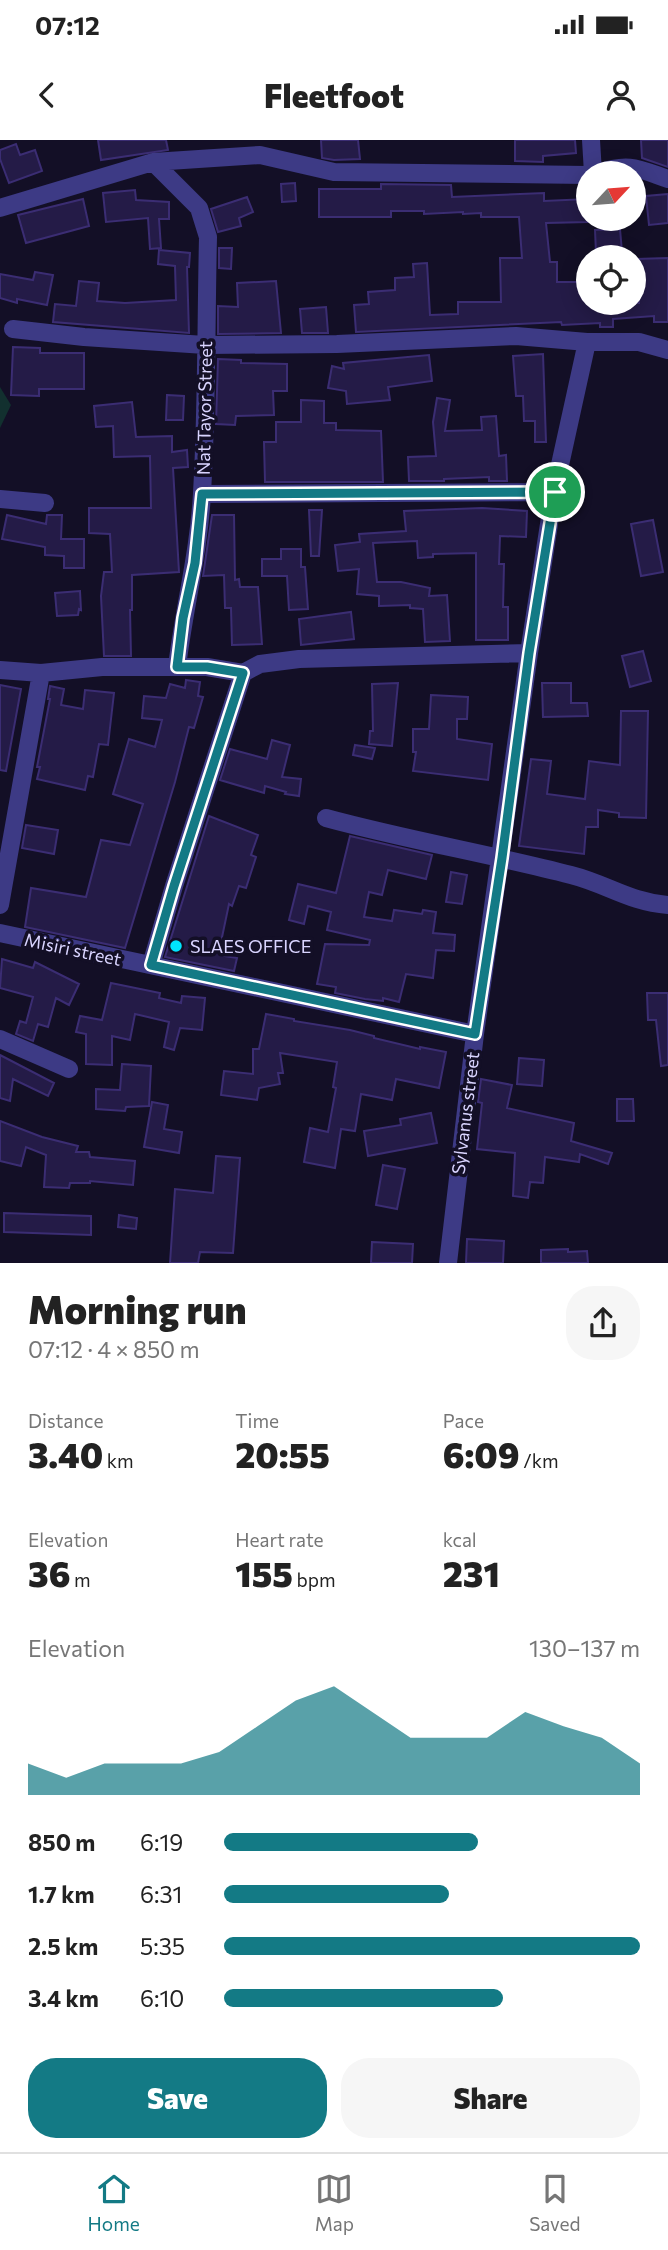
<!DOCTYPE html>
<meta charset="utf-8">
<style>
body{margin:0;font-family:Commissioner,sans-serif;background:#f6f6f6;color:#222;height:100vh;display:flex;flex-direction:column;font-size:26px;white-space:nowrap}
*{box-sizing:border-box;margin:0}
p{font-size:23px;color:#767676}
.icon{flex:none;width:38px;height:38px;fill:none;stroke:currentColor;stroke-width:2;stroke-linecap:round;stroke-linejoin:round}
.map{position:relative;height:1123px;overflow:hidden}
.side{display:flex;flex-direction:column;background:#fff;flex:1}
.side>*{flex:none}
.needle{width:46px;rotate:64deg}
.fabs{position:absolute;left:576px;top:21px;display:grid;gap:14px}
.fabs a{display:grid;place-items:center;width:70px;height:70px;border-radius:50%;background:#fff;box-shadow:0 4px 18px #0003;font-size:35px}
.pin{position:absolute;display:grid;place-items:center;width:60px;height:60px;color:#fff;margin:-30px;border:4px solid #fff;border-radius:50%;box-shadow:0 2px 7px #0007}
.round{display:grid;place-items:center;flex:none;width:74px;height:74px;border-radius:28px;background:#f6f6f6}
.head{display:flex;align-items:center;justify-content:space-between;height:119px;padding:0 28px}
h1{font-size:38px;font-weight:800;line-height:52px}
.metrics{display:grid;grid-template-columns:repeat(3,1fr);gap:10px;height:119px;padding:7px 28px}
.metrics div{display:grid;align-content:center}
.metrics b{font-size:35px;font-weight:800}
.metrics small{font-size:19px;font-weight:400}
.metrics p{font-size:19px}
.chart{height:196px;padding:14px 28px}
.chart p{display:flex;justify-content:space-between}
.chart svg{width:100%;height:126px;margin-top:7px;fill:#137a85;opacity:.7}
.action{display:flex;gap:14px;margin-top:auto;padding:14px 28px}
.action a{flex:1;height:80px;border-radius:28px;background:#137a85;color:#fff;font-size:28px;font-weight:800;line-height:80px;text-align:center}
.action a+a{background:#f6f6f6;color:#222}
ul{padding:0 28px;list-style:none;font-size:23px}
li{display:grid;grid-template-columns:112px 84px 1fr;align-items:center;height:52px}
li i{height:18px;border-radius:9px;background:#137a85}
.status{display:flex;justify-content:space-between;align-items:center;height:49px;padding:0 35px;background:#fff;direction:ltr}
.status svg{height:19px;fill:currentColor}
header{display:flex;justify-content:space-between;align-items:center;height:91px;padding:0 28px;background:#fff;font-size:32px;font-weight:800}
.dock{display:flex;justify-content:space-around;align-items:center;height:98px;border-top:2px solid #e0e0e0;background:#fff;font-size:19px;color:#767676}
.dock a{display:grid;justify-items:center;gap:4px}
.dock .current{color:#137a85}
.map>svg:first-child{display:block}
.green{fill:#12302f}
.building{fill:#241b47;stroke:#3b2d73;stroke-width:2}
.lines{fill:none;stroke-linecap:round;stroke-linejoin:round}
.minor{stroke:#3d3a85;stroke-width:18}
.route-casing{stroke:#fff;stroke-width:14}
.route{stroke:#137a85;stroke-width:9}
.poi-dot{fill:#00e5ff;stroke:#130f26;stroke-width:2.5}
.labels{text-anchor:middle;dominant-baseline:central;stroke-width:7;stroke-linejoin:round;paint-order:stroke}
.street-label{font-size:18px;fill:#d9d4ff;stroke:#130f26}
.poi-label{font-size:18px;fill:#d9d4ff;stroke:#130f26;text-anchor:start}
</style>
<div class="status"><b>07:12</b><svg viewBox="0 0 49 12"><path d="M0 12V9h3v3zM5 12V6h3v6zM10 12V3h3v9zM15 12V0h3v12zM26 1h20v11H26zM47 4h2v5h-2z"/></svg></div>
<header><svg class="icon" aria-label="back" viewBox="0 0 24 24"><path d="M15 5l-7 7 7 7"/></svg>Fleetfoot<svg class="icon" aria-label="person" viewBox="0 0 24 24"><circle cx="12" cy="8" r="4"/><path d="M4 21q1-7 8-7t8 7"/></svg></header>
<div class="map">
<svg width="668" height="1123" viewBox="0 0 668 1123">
<rect width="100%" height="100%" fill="#130f26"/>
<path class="green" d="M0,247L11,265L0,288Z"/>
<path class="building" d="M98,0H166L168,10L101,20Z
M321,0H358L360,19L334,20L322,18Z
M515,0H575L576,13L543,16V22L515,21Z
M641,0H668V27L642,18Z
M16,4L20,15L35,10L42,31L9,43L0,19V10Z
M295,43L296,61L282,62L281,44Z
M381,44L451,45L452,57L544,53V61L588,59V82L546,83L550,122H557V142H588V163H639L636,119L668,118V182H654V176L613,179V187H600V183L562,185L561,182L356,192L354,165L369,164L368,152L395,150V138L414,137L413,124L427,123L430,175L458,174V162H501L500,118H522L519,77H481V73L463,74V72L424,74V71H391V77H319V49H381Z
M135,50L136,60L169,62V79H159L161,108L150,109L148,78L106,82L103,53Z
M668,54V83L649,85L646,56Z
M247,57L253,72L239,78L241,86L218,92L211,69Z
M83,59L89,86L26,103L18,75Z
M620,89L622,112L596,113L595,90Z
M219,108H232L231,129L219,128Z
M159,110L190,113L189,127H187L189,193L53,182L55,164L76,166L79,141L99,143L97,161L125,163L176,160L175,126L158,124Z
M35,132L53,135L47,165L17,159V163L0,158V134L33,140Z
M276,141L281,193L218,194V166L238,167L237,143Z
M326,167L328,193H302L300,169Z
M13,207L40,208V213H84V249H39V256L11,255Z
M543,214L546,302H535V281H524L523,256H516L513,216Z
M429,215L432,241L388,247L390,260L347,264L346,251L328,248L332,226L344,229L343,223Z
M218,219L241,220V223L287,224V251H273L274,275L236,276L235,285L216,284Z
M167,255L184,256L183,280H166Z
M437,258L450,260L445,291L482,290L481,277L496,276L499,316L506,315L507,341H489V337L444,339V341H409L408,317L436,316L433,282Z
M301,260L324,261V283H336V290L381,291L383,342H265L264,302H276V282H301Z
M132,262L136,297L172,296V312L187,310L188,327L173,328L179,432L132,435V470H130L131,516H104L101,456L104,432H112L110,394L89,393V368H151L150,316L114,317L113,286L96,287L94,266Z
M482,368L527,371L526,397L500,396L499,424H504L503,467H508V500H476V413L433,414V417L418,418L417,401L373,403L377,442H401L430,448L429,456L447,455L450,501L425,502L423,469L410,468V465L379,466V456L357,454L359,429L338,431L335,405L360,402L359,394L406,391L404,371Z
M309,370H322L319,416H311Z
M7,375L46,384L47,375H62L61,399H84V428H64V416L45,415V407L2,399Z
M212,375H234L235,440L239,439L240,447H258L262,504L232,505L231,468H225L224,435L203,436Z
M653,380L663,432L641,436L631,384Z
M281,409H301V427H305L308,469L289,470L287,436H262V419H281Z
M80,451L81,470L79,469L78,475L57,476L55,453Z
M351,472L354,499L301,505L299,479Z
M643,511L651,541L630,547L622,516Z
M186,540L200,542L198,556L203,557L194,588L189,587L175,642L125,808L25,787L31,748L86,757L101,700L130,705L143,664L113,654L129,599L155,607L162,580L142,578L144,556L166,558L170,544L185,548Z
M398,543L392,606L369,604L370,591H373L372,544Z
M542,543H571V563H587L588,576L543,577Z
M0,545L21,549L6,631L0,630Z
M50,546L64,549L61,565L83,569L85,550L114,553L108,605L99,604L93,637L88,636L85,650L37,639L40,627H37L50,559H48Z
M431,555L468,557L467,579H457V599L492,604L488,640L413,631L416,612H413V589H429Z
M621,571H648L646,678L619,677V673L598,670V687H586L584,714L519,706L531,619L551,621L547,654L585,659L589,621L620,625Z
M272,600L290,605L282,637L301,639L299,656L285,654L286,652L265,646L264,653L220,640L230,609L267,619Z
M355,605L375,608L372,619L353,615Z
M209,676L258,695L251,715L256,717L246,748L239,746L232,766L229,764L221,802L226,803L224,816L237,818L234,831L165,817Z
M26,685L58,690L54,714L22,708Z
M350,696L432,715L426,739L388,730L382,755L369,752L364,777L392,781L394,770L422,774L423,770L436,772L433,793L455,795L454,811L436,810L433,838L406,834L399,862L383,858V861L365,859L335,853L336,847L317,844L325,804L369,805L370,800L327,790L331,772L308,766L304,784L289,780L298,744L336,753Z
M451,732L467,735L462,764L446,762Z
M2,819L33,828L35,822L79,844L69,865L56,858L48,887L38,884L33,901L16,894L20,881L26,883L33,857L0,848Z
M111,843L160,853L159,858L181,863L182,856L205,858L202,890L180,888L174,910L164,907L169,882L135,874L130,900L112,896V925L86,924V894L76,892L80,876L102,880Z
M647,853H668V925L661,926L656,880H648Z
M266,874L294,879V881L350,890L374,896V898L420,909V907L446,912L439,948L396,939L392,960L361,954L355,991L341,989L335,1028L304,1022L310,988L328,992L336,948L333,947L337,922L280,913L283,933H278L280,944L259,948L257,960L221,955L224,931L253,934V909H259Z
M0,915L54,943L48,956L13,939L10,961L0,958Z
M519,918L544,920L542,946L517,944Z
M122,924L151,926L149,966L126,967L125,971L96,969V949L120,950Z
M481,939L512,945L507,968L574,983L571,1001L612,1013L608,1024L580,1014L579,1022L545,1017L543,1043L530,1042L528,1058L513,1056L515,1013L477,1009L482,963L478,962Z
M617,959H633L634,981H617Z
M152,962L168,965L164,989L182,992L179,1013L144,1007Z
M431,973L437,1003L368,1016L364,991L401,985L400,979Z
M0,981L42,997L78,1006L76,1012H89L90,1017L135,1021L133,1045L90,1041V1043H70L69,1048L44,1047L46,1015L26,1007L21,1026L0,1021Z
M216,1016L240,1018L233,1113L200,1112L198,1123H170L175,1049L213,1053Z
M383,1025L405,1029L397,1069L376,1065Z
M4,1073L91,1076V1095L4,1092Z
M119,1075L137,1078L136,1089L118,1087Z
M467,1099L504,1101L503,1123H466Z
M372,1102L413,1104L412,1123H371Z
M568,1109V1112L587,1111L588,1123H541V1110Z"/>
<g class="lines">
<path class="minor" d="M591,0L593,33
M153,22L199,68L208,97C206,181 207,269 202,353C199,412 184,468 177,527
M598,33C629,22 639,29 668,39
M0,68L153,22L260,15L334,32L588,35
M13,189L84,197L205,205L337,204L516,196L587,202H639L668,210
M202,354L554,352
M0,359L45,363
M0,530L41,533L102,527H207L243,533
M243,533L260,524L299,519L529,513
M326,678C407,700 490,714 571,735C607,744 629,762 668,765
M0,765L41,533
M0,793L475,894
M151,825L174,746L243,533
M0,899L69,929
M448,1123L475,894L529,513L554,352L587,202"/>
</g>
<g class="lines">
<g class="route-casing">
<path id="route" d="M555,352L529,513L502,718L475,894L151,825L174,746L243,533L207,527H177L183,478L195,423L202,354Z"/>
</g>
<use href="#route" class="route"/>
</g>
<circle class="poi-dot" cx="176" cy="806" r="7"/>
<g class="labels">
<g class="street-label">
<text transform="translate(204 268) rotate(-89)">Nat Tayor Street</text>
<text transform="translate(73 809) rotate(12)">Misiri street</text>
<text transform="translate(465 973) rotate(-83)">Sylvanus street</text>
</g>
<g class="poi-label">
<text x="190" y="806">SLAES OFFICE</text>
</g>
</g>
</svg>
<div class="fabs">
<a><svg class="needle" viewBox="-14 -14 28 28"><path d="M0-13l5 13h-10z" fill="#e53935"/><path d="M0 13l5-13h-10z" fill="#767676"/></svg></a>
<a><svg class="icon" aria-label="locate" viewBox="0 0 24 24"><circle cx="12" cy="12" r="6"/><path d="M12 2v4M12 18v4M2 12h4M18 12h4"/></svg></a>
</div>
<div class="pin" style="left:555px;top:352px;background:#1e9e55"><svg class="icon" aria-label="arrive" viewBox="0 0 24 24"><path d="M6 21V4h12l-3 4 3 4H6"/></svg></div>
</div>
<section class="side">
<div class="head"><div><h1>Morning run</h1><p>07:12 · 4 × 850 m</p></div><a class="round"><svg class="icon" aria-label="share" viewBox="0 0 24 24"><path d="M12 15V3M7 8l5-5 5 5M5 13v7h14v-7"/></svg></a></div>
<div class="metrics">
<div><p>Distance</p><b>3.40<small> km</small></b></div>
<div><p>Time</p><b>20:55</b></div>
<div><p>Pace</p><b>6:09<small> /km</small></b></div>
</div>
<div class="metrics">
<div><p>Elevation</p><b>36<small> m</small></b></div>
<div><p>Heart rate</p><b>155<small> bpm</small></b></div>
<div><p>kcal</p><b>231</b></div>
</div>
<div class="chart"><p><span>Elevation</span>130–137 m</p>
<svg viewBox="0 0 160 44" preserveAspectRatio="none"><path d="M0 44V33L10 38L20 33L30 33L40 33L50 29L60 20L70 11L80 6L90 15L100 24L110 24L120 24L130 15L140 20L150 24L160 33V44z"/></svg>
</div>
<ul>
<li><b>850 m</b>6:19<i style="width:61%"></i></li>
<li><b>1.7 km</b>6:31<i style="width:54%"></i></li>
<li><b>2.5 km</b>5:35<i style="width:100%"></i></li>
<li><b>3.4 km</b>6:10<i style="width:67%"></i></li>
</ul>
<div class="action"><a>Save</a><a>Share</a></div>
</section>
<nav class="dock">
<a class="current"><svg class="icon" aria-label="home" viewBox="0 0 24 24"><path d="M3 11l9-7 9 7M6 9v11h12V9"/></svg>Home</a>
<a><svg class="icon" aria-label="map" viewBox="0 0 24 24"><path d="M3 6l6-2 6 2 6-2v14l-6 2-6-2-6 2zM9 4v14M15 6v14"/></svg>Map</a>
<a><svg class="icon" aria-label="saved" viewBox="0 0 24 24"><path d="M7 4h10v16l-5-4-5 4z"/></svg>Saved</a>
</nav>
